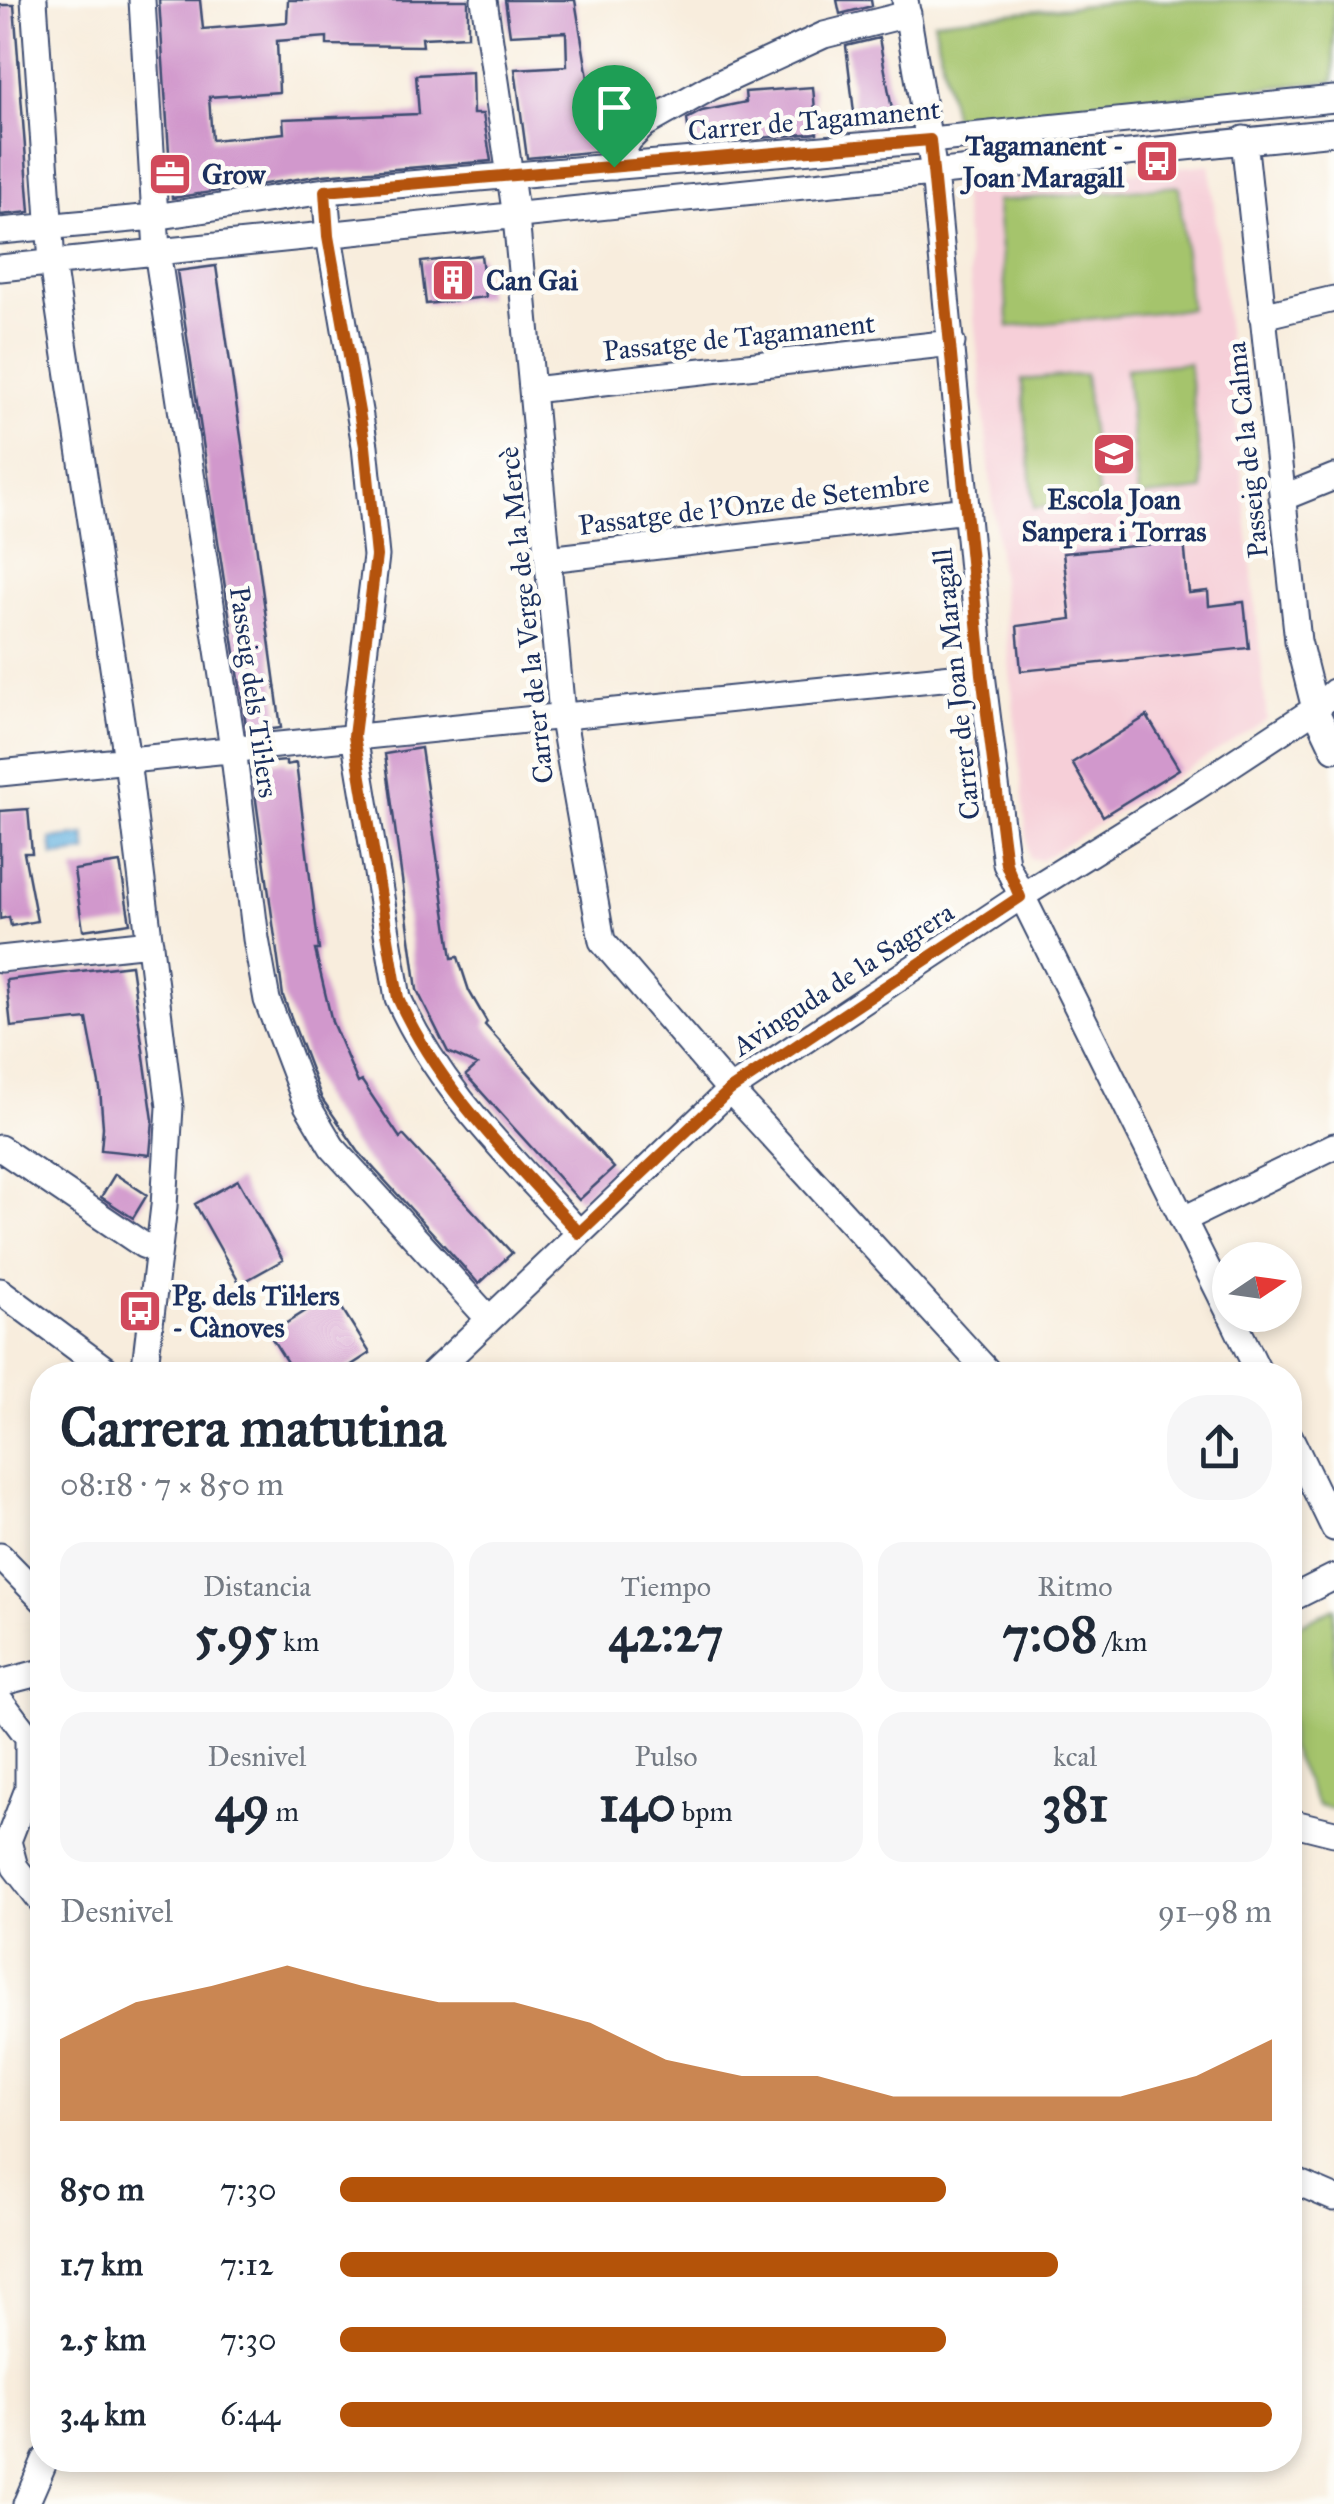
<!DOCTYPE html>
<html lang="es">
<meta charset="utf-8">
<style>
body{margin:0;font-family:"IM FELL Great Primer",serif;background:#f6f6f7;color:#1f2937;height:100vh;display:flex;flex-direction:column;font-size:38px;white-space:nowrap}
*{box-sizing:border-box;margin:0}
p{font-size:32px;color:#747a83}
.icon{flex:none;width:55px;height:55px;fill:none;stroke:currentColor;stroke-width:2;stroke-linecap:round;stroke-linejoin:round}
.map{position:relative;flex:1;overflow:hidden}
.side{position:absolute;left:30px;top:1362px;width:1272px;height:1110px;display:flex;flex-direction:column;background:#fff;border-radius:40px;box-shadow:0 5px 15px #0003}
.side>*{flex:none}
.needle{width:65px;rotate:77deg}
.controls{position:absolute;left:1212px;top:1242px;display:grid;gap:20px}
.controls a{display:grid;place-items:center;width:90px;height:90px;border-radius:50%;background:#fff;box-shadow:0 5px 15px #0003;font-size:50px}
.pin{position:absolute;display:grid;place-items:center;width:85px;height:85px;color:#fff;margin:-102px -42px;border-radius:50% 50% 50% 0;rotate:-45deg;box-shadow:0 0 10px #0007}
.pin .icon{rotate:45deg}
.round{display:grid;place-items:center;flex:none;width:105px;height:105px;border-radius:40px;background:#f6f6f7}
.summary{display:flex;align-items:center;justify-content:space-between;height:170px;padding:0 30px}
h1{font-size:55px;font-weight:700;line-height:75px}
.metrics{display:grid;grid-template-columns:repeat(3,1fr);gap:15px;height:170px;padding:10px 30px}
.metrics div{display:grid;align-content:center;border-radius:25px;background:#f6f6f7;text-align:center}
.metrics b{font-size:50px;font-weight:700}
.metrics small{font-size:28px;font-weight:400}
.metrics p{font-size:28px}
.chart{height:280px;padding:20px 30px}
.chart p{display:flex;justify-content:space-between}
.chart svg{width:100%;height:180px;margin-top:10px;fill:#b45309;opacity:.7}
ul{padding:0 30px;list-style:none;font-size:32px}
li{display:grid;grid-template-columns:160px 120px 1fr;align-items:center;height:75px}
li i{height:25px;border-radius:12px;background:#b45309}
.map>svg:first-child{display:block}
.built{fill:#f6cfd8}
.green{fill:#a5c46c;stroke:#607a65;stroke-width:2.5}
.water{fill:#67b4e1;stroke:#4172a0;stroke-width:2.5}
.building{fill:#d198cc}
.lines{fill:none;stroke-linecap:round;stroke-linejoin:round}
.minor-casing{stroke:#3c4c71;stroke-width:29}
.minor{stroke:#fff;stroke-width:25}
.route-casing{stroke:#fff;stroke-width:20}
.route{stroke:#b45309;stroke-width:12}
.labels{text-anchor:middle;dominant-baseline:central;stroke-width:9;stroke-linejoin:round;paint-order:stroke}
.street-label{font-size:28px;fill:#1b2f5e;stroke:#fdfcf7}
.poi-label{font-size:28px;font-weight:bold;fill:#1b2f5e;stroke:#fdfcf7;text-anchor:start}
</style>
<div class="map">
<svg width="1334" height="2504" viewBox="0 0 1334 2504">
<rect width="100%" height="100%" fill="#fdfcf7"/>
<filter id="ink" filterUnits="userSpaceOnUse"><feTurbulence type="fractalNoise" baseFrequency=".01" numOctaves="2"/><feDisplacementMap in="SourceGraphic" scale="20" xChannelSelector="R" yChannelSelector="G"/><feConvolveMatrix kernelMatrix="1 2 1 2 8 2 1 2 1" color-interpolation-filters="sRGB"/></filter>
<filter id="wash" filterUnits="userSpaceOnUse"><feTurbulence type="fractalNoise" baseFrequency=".0048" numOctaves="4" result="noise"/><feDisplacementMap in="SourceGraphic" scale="40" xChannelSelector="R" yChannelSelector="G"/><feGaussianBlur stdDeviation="2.25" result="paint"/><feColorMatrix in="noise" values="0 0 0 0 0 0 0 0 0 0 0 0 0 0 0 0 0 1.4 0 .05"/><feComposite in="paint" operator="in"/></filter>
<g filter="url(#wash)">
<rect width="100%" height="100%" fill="#f8eddd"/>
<path class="built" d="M1210,164L1267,720L1041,860L1029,858L961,189Z"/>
<path class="green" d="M1134,0H1334V81L954,120L934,21Z
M1179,186L1190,309L1009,327L996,201Z
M1189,363L1203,490L1138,497L1126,369Z
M1085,374L1099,502L1034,508L1022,380Z
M1334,1608V1809L1317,1805L1290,1748V1629Z"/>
<path class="water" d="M85,835L87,852L53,856L51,839Z"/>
<g id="blocks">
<path class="building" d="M159,0H200L203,29L287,22L288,0H468V36L422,38L423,46L327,45V37L277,41L279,92L209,97L212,140L284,133L283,119L419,114L416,75L472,72L473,114H483L491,161L323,175L172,198Z
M505,0H575L592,102L616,98L620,126L606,148L600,151L527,158L515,69L567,66L566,32L510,35Z
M837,0H871L872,6L840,14Z
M0,5H14L30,212L0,215Z
M879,38L894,120L884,126L856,129L846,46Z
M813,87L817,133L690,144L687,119L702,111L746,102L745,92Z
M481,255L486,297L426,304L421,262Z
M216,266L249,492L281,728L247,732L177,271Z
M1184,541L1189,593L1208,591L1209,606L1244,602L1249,648L1021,671L1017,626L1071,619L1063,553Z
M1147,716L1179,769L1103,816L1072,763Z
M421,748L452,958L458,957L469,991L487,1022L485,1025L614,1168L579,1200L466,1075L477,1065L448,1052L417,990L385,754Z
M286,761V765L296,763L319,950H315L332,1022L358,1083L362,1081L400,1138L403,1135L512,1253L479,1284L358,1151L322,1099L283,996L251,764Z
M28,809L32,853H24L37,921L11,926L9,917L0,919V811Z
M120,863L130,923L83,930L74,870Z
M131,965L153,1120L150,1155L101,1150L103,1127L100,1089L87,1019L11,1027L6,980Z
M115,1174L147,1195L133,1218L101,1197Z
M238,1180L283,1260L240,1284L195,1204Z
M333,1294L370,1353L336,1375H295L269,1334Z"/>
</g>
</g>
<g filter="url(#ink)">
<use href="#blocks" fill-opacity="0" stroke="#3c4c71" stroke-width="2.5"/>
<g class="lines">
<g class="minor-casing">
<path id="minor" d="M34,0L52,263L127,760L170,1107L164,1206L144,1375
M142,0L157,251L233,748L256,939L267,1000L307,1105L332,1147L489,1319
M484,0L516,217L562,714L602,941L730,1090L991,1375
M905,0L934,172L982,674L1006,864L1230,1314
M1244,139L1298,641L1315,709L1334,749
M614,167L629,140L645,124L709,88L824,35L908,14
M325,191L329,236L365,446L376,556L354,736L398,998C439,1090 512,1158 579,1233
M0,231L154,217L325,191L930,140L1334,99
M0,268L1334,132
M1262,316L1334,299
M532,390L952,343
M1282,498L1334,477
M548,559L967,510
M0,773L982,674
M0,959L150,943
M0,1148L143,1245L157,1250
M1184,1219L1334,1146
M0,1291L113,1375
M1231,1315L1260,1375
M431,1375L730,1090L1020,897L1195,788L1315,709L1334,692
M1290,1437L1334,1528
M0,1556L42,1599
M1290,1599L1334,1577
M0,1683L42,1672
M0,1700L28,1737V1789L8,1841L15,1867L42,1902
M1290,1822L1334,1833
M1290,2179L1334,2198
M26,2504L45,2460"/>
</g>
<use href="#minor" class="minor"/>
</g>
</g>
<g class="lines" filter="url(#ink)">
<g class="route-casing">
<path id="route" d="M930,140L982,674L1006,864L1020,897L730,1090L579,1233C512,1159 439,1090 398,998L354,736L376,556L365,446L328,236L325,191Z"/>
</g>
<use href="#route" class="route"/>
</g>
<defs>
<g id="bus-square" transform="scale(2.25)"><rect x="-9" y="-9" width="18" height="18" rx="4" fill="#d1495b" stroke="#fdfcf7"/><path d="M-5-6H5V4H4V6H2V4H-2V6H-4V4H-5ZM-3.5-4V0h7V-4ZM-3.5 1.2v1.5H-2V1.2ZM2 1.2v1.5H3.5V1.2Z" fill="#fff"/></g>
<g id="office-square" transform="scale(2.25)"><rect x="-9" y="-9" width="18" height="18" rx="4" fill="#d1495b" stroke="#fdfcf7"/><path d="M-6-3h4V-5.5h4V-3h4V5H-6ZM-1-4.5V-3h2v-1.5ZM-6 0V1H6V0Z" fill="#fff"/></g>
<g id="building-square" transform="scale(2.25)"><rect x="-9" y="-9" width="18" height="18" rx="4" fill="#d1495b" stroke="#fdfcf7"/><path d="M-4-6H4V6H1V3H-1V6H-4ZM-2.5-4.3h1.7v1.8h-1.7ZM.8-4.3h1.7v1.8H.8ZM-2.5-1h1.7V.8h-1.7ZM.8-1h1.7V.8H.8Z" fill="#fff"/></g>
<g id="school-square" transform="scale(2.25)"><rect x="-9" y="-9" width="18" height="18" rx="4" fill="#d1495b" stroke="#fdfcf7"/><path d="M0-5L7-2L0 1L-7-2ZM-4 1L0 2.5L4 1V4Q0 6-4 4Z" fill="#fff"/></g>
</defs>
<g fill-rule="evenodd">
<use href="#bus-square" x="1157" y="161"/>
<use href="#office-square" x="170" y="174"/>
<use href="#building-square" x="453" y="280"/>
<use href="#school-square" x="1114" y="454"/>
<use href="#bus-square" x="140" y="1311"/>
</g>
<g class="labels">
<g class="street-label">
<text transform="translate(814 120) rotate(-5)">Carrer de Tagamanent</text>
<text transform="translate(739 337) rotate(-6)">Passatge de Tagamanent</text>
<text transform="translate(1247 450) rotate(-96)">Passeig de la Calma</text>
<text transform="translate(754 504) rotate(-7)">Passatge de l'Onze de Setembre</text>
<text transform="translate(526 615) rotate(-96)">Carrer de la Verge de la Mercè</text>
<text transform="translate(956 684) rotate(-96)">Carrer de Joan Maragall</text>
<text transform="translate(254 692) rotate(82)">Passeig dels Til·lers</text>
<text transform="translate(843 979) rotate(-33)">Avinguda de la Sagrera</text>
</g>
<g class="poi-label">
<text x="1124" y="145" text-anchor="end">Tagamanent -<tspan x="1124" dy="32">Joan Maragall</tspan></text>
<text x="202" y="174">Grow</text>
<text x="486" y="280">Can Gai</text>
<text x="1114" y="499" text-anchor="middle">Escola Joan<tspan x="1114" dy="32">Sanpera i Torras</tspan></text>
<text x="172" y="1295">Pg. dels Til·lers<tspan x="172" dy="32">- Cànoves</tspan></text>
</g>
</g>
</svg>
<div class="controls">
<a><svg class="needle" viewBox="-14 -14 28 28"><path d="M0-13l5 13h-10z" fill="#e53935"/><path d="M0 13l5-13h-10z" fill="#747a83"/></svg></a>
</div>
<div class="pin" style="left:614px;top:167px;background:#1e9e55"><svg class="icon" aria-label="arrive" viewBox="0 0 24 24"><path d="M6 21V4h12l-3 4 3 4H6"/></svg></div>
<section class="side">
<div class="summary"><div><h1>Carrera matutina</h1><p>08:18 · 7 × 850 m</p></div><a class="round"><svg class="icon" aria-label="share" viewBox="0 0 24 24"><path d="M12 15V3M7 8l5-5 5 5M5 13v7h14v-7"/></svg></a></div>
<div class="metrics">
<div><p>Distancia</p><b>5.95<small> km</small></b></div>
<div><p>Tiempo</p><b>42:27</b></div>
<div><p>Ritmo</p><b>7:08<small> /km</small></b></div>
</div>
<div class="metrics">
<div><p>Desnivel</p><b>49<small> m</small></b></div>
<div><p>Pulso</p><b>140<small> bpm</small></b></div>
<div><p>kcal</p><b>381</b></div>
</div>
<div class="chart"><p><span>Desnivel</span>91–98 m</p>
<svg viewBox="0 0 160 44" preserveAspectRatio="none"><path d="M0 44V24L10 15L20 11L30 6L40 11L50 15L60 15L70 20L80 29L90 33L100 33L110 38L120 38L130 38L140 38L150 33L160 24V44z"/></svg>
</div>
<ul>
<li><b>850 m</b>7:30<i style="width:65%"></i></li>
<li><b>1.7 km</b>7:12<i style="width:77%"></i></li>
<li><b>2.5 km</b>7:30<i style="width:65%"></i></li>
<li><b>3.4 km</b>6:44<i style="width:100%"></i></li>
</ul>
</section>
</div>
